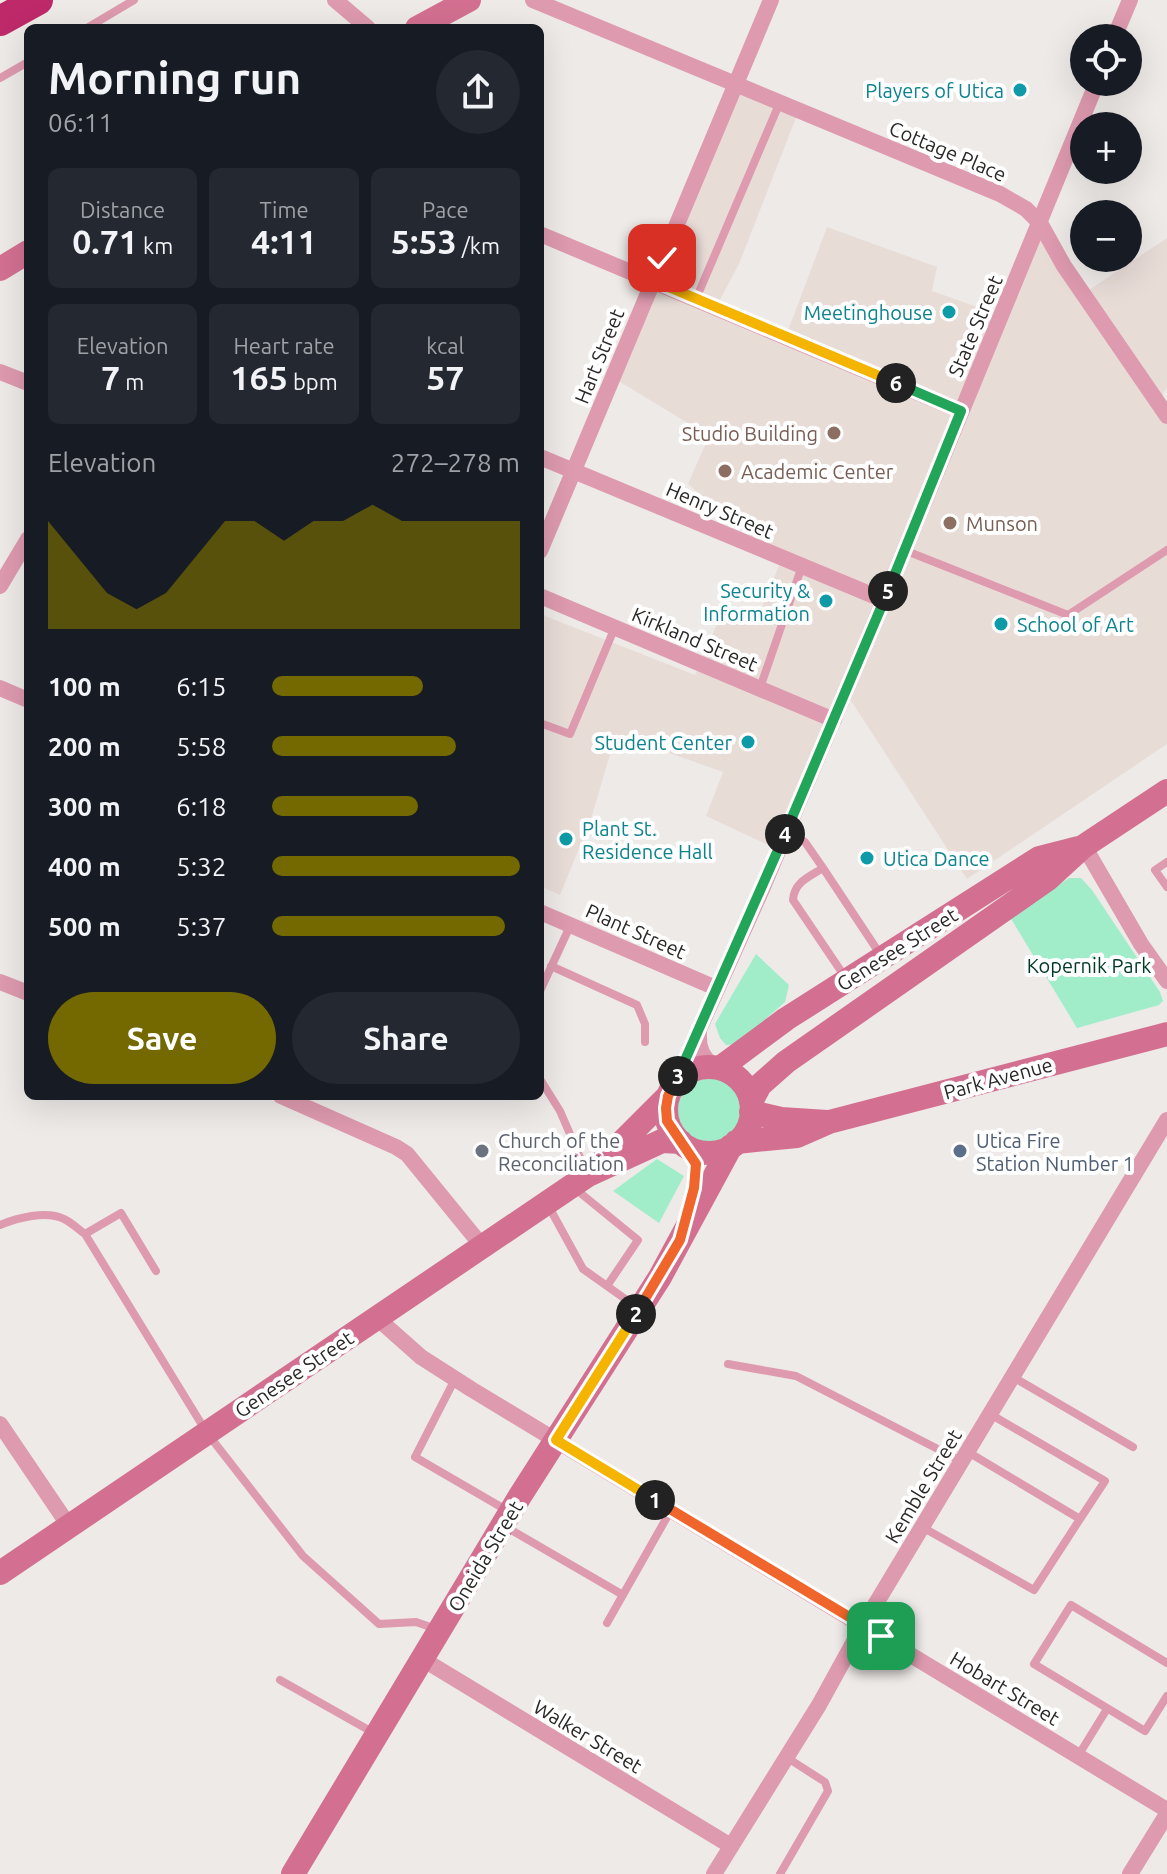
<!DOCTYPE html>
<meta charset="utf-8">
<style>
body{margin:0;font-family:Ubuntu,sans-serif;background:#242831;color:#f1f3f6;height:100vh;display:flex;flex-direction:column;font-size:30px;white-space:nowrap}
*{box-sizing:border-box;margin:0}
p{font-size:26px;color:#9ea1a6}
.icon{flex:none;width:44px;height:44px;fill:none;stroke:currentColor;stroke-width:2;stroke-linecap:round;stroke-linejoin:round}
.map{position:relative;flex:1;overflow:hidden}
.panel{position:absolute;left:24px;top:24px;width:520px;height:1076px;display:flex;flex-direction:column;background:#171b24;border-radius:12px;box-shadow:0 8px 32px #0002}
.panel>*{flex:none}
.buttons{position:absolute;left:1070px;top:24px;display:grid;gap:16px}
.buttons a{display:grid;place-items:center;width:72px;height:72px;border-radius:50%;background:#171b24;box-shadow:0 8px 32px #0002;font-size:40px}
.pin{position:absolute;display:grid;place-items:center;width:68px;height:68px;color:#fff;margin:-34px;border-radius:16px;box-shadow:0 4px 12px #0006}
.km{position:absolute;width:40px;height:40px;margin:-20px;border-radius:50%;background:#222;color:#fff;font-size:22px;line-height:40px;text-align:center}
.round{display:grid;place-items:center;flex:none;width:84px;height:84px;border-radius:42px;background:#242831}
.head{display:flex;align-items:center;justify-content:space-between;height:136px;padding:0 24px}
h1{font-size:44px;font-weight:600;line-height:60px}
.figures{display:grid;grid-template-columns:repeat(3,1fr);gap:12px;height:136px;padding:8px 24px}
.figures div{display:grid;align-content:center;border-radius:12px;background:#242831;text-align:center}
.figures b{font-size:34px;font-weight:600}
.figures small{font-size:22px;font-weight:400}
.figures p{font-size:22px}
.chart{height:224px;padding:16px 24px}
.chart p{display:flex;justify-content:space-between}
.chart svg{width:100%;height:144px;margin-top:8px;fill:#746901;opacity:.7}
.primary-button{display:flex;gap:16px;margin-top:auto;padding:16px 24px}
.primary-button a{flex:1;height:92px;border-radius:48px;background:#746901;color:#fff;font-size:32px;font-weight:600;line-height:92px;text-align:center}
.primary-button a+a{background:#242831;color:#f1f3f6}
ul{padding:0 24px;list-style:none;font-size:26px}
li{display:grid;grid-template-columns:128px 96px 1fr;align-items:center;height:60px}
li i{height:20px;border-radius:10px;background:#746901}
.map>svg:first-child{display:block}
.built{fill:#e8dcd7}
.green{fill:#a1edca}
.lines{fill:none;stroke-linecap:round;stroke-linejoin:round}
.lane{stroke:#de9aaf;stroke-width:8}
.street{stroke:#de9aaf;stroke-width:16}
.secondary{stroke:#d37091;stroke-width:24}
.highway{stroke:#be296a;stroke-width:30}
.split-1-casing{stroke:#fff;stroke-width:16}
.split-2-casing{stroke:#fff;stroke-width:16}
.split-3-casing{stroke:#fff;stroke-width:16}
.split-4-casing{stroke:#fff;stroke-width:16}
.split-5-casing{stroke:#fff;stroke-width:16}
.split-6-casing{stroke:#fff;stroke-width:16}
.split-7-casing{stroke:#fff;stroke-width:16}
.split-1{stroke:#f0652b;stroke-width:10}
.split-2{stroke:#f5b400;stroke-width:10}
.split-3{stroke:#f0652b;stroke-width:10}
.split-4{stroke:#22a559;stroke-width:10}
.split-5{stroke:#22a559;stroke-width:10}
.split-6{stroke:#22a559;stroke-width:10}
.split-7{stroke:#f5b400;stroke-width:10}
.culture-dot{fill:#0f9aa8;stroke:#fff;stroke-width:3}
.education-dot{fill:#8d6e63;stroke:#fff;stroke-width:3}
.worship-dot{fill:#6b7280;stroke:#fff;stroke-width:3}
.service-dot{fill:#5c6f8a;stroke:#fff;stroke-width:3}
.labels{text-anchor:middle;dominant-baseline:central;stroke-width:8;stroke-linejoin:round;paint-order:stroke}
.culture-label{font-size:20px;fill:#0d838f;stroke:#fff;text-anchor:end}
.street-label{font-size:20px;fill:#292827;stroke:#fff}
.education-label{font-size:20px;fill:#785e54;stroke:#fff;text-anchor:start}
.park-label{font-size:20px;fill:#003725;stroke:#fff}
.worship-label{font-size:20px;fill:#5b616d;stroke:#fff;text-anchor:start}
.service-label{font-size:20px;fill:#4e5e75;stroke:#fff;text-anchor:start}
</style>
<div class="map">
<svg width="1167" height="1874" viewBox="0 0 1167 1874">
<rect width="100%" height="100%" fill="#eeeae8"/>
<path class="built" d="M736,83L799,110L739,264L716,307L786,336L827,227L937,267L932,291L1000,315L1040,223L1083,294L1167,238V387L1158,403L1167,416V744L967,879L846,693L779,850L706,816L723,772L616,734L591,819L560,895L540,886V614L695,675L726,603L759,615L780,563L688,484L709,436L612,377Z"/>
<path class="green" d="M1069,878H1081L1092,890L1160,992L1163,1001L1159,1005L1077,1028L1010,917Z
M756,954L789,985L785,1002L737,1044L726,1045L720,1038L715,1024Z
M667 1110a42 42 0 1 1 84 0a42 42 0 1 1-84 0Z
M657,1159L684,1176L659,1223L613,1191Z"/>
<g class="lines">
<path class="lane" d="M87,28L134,0
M0,78L28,62
M696,299L780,102
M904,550L1068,615L1167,550
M760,688L802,566
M540,723L570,734L615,627
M786,832L805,842L823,868
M1167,862L1155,870L1167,887
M551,966L637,1005L645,1024V1042
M845,977L793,900C794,882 809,877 823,868L880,954
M540,991L571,924
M540,1079L560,1111L586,1171
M573,1187L638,1240L607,1286
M549,1207L583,1269L638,1308
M0,1225C17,1218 46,1210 64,1219C71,1222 78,1229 85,1234
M156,1271L121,1213L85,1234L207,1433L303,1556L379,1624L416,1622L436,1629
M728,1364L796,1376L961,1461
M1013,1377L1133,1447
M455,1379L415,1457L508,1511
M990,1414L1105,1481L1080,1519
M506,1527L623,1595
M922,1527L1034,1590L1080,1519L968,1452
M607,1623L671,1510
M1167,1663L1071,1605L1034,1664L1145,1731L1167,1696
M280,1680L374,1733
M1078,1756L1107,1709
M780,1874L828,1791L825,1782L786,1757"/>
<path class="street" d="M335,0L368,28
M533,0L1000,194L1026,209L1040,223L1064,266L1167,416
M1114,38L1130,0
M540,234L961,411
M0,372L28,383
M540,457L884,600
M540,551L771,0
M0,586L28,539
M540,596L834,720
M0,688L28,700
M1084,846L1141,944L1167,981
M540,912L716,988
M0,982L28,993
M699,1032C698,1048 702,1056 714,1067
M675,1083L763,887L884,600L1097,82
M281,1096L396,1147L407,1154L482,1246
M377,1318L421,1357L471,1389L1167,1810
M0,1424L69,1526
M424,1660L731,1846
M714,1874L819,1705L863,1625L1167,1120
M1130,1874L1167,1814"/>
<path class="secondary" d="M417,28L469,0
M0,269L28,252
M666 1110a43 43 0 1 1 86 0a43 43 0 1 1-86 0Z
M720,1068L786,1019L1039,858L1078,848
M751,1102L760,1085L786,1062L1048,879L1084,846L1167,791
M751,1112L781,1119L827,1122
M736,1142L797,1136L829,1122L1167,1034
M602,1162L668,1096
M0,1573L588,1175L662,1141L681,1142
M293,1874L520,1496L660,1277L731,1146"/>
<path class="highway" d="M0,21L38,0"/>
</g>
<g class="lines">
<g class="split-1-casing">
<path id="split-1" d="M655,1500L881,1636"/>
</g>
<g class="split-2-casing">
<path id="split-2" d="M636,1314L556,1440L655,1500"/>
</g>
<g class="split-3-casing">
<path id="split-3" d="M636,1314L680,1240L694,1188L696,1164L667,1121L666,1108L668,1096L678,1076"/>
</g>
<g class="split-4-casing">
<path id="split-4" d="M678,1076L785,834"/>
</g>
<g class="split-5-casing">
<path id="split-5" d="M785,834L888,591"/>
</g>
<g class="split-6-casing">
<path id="split-6" d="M888,591L961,411L896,383"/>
</g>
<g class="split-7-casing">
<path id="split-7" d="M662,258L652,280L896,383"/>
</g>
<use href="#split-1" class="split-1"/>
<use href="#split-2" class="split-2"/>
<use href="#split-3" class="split-3"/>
<use href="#split-4" class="split-4"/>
<use href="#split-5" class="split-5"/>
<use href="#split-6" class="split-6"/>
<use href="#split-7" class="split-7"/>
</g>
<g class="culture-dot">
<circle cx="1020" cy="90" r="8"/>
<circle cx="949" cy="312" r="8"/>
<circle cx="826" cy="601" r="8"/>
<circle cx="1001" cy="624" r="8"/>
<circle cx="748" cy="742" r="8"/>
<circle cx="566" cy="839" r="8"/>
<circle cx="867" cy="858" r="8"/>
</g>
<g class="education-dot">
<circle cx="834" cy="433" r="8"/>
<circle cx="725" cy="471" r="8"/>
<circle cx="950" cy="523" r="8"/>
</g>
<circle class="worship-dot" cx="482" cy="1151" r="8"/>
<circle class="service-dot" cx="960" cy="1151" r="8"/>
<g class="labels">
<g class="culture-label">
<text x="1004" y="90">Players of Utica</text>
<text x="933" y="312">Meetinghouse</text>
<text x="810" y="590">Security &amp;<tspan x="810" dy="23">Information</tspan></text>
<text x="1017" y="624" text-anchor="start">School of Art</text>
<text x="732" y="742">Student Center</text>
<text x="582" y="828" text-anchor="start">Plant St.<tspan x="582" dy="23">Residence Hall</tspan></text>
<text x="883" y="858" text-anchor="start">Utica Dance</text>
</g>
<g class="street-label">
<text transform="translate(948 151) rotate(23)">Cottage Place</text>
<text transform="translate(975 326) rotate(-67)">State Street</text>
<text transform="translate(599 356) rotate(-68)">Hart Street</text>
<text transform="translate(720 510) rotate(23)">Henry Street</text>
<text transform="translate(695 639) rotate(23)">Kirkland Street</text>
<text transform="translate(636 931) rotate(24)">Plant Street</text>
<text transform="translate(897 949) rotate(-32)">Genesee Street</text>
<text transform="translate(998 1078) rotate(-15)">Park Avenue</text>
<text transform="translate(294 1374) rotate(-34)">Genesee Street</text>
<text transform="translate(923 1486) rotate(-59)">Kemble Street</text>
<text transform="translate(485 1556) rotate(-59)">Oneida Street</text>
<text transform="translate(1005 1688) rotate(31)">Hobart Street</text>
<text transform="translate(588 1736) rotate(31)">Walker Street</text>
</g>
<g class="education-label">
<text x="818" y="433" text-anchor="end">Studio Building</text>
<text x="741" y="471">Academic Center</text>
<text x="966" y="523">Munson</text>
</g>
<g class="park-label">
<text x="1089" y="965">Kopernik Park</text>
</g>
<g class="worship-label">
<text x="498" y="1140">Church of the<tspan x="498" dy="23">Reconciliation</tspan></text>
</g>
<g class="service-label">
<text x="976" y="1140">Utica Fire<tspan x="976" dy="23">Station Number 1</tspan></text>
</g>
</g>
</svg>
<div class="buttons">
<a><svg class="icon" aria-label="locate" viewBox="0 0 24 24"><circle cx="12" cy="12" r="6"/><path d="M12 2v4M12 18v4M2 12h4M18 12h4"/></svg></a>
<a>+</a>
<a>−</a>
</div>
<div class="pin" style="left:881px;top:1636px;background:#1e9e55"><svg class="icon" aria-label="arrive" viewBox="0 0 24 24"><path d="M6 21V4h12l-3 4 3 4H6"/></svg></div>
<div class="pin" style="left:662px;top:258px;background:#d93025"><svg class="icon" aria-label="check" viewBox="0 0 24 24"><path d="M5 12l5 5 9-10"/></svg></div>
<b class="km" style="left:655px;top:1500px">1</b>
<b class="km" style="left:636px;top:1314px">2</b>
<b class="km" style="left:678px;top:1076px">3</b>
<b class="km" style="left:785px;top:834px">4</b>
<b class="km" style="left:888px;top:591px">5</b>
<b class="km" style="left:896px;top:383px">6</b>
<section class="panel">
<div class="head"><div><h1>Morning run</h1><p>06:11</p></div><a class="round"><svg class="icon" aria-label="share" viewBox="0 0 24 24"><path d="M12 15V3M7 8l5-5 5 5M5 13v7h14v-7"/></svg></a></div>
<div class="figures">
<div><p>Distance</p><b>0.71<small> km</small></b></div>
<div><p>Time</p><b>4:11</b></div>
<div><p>Pace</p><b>5:53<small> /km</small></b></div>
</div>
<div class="figures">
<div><p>Elevation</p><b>7<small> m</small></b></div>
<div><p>Heart rate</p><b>165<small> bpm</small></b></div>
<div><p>kcal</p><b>57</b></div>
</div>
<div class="chart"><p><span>Elevation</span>272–278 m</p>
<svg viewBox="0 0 160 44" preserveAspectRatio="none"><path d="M0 44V11L10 22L20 33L30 38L40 33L50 22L60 11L70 11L80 17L90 11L100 11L110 6L120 11L130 11L140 11L150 11L160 11V44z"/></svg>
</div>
<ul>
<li><b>100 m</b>6:15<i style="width:61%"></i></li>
<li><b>200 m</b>5:58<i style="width:74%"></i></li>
<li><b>300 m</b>6:18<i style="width:59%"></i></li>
<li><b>400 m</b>5:32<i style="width:100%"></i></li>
<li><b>500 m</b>5:37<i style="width:94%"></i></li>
</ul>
<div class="primary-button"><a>Save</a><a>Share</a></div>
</section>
</div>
